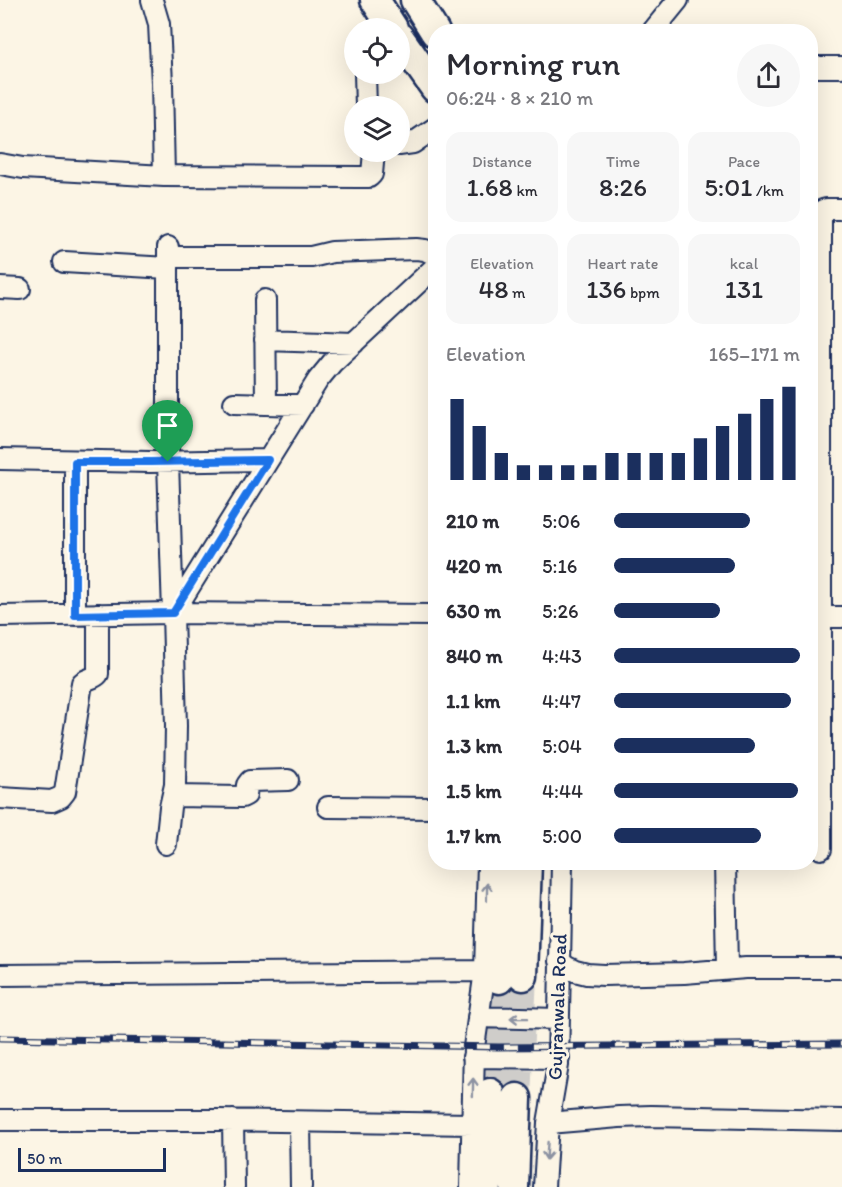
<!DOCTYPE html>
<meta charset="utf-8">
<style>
body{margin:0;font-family:Itim,sans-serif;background:#f7f7f7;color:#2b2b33;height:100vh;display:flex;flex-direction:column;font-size:22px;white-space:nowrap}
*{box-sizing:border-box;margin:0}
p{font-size:20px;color:#7c7c81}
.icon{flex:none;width:33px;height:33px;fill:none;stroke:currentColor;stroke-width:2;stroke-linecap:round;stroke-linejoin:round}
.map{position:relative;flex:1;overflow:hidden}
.drawer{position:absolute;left:428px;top:24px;width:390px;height:846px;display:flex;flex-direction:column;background:#fff;border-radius:24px;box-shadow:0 6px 24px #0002}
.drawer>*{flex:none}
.tools{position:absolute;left:344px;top:18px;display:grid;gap:12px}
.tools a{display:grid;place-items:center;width:66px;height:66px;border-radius:50%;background:#fff;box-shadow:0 6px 24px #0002;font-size:30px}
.scale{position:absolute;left:18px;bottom:15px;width:148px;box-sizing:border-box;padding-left:6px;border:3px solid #1b2f5e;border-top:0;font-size:16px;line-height:21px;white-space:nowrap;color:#1b2f5e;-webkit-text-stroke:4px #fcf5e5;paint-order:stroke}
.pin{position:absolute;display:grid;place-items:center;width:51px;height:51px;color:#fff;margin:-62px -26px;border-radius:50% 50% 50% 0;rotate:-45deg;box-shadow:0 0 6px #0007}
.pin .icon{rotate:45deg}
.round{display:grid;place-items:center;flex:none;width:63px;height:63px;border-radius:32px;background:#f7f7f7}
.summary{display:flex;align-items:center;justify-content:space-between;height:102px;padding:0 18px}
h1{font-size:33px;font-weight:600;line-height:45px}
.figures{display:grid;grid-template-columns:repeat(3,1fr);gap:9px;height:102px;padding:6px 18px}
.figures div{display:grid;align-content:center;border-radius:15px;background:#f7f7f7;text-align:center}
.figures b{font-size:26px;font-weight:600}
.figures small{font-size:16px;font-weight:400}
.figures p{font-size:16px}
.chart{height:168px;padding:12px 18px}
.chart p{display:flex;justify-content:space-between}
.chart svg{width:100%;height:108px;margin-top:6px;stroke:#1b2f5e;stroke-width:6}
ul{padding:0 18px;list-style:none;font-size:20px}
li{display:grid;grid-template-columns:96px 72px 1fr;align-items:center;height:45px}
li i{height:15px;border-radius:8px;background:#1b2f5e}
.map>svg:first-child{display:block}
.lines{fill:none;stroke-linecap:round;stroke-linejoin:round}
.highway-tunnel{stroke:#cfcdca;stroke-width:28;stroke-dasharray:28 14;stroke-linecap:butt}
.minor-casing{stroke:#1b2f5e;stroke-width:24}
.highway-casing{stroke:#1b2f5e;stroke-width:33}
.minor{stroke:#fcf5e5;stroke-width:20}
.highway{stroke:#fcf5e5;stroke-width:28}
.rail-casing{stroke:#1b2f5e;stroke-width:7}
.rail{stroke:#fcf5e5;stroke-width:4.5;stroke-dasharray:14;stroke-linecap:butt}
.oneway{stroke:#8c92a2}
.route-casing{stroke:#fff;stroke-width:12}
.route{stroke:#1a73e8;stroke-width:8}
.labels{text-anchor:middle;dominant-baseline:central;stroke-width:6;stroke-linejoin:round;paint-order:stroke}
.street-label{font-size:20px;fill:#1b2f5e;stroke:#fcf5e5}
</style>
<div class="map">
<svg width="842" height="1187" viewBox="0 0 842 1187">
<rect width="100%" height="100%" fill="#fcf5e5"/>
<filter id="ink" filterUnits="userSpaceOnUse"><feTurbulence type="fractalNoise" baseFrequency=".0167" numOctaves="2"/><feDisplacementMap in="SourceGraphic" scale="12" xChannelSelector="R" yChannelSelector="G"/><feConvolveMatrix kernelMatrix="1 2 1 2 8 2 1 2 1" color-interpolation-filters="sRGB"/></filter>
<g filter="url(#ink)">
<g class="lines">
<path class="highway-tunnel" d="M490,1093L499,979
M517,1098L523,976"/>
<g class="minor-casing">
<path id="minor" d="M152,0L159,24L162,83L164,176
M652,32L678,0
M810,67H842
M365,74L366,106
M399,145L413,143L435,128
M0,164L23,168L164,176L361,177H369L372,174L374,152
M168,247V462L173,613
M168,257H311L332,252L416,249L425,250L435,255
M64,262L168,268
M0,288L20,289
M265,300L266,404
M265,340L354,343
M234,403L303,405
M0,459L150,462L268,460
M75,615V462
M0,616L173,613L435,615
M810,617H842
M173,796L242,797L246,795L247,785L250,781L288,780
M0,798L52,801L61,797L65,792L82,683C87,678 94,679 98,674V614
M328,807L435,808
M166,844L170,807L175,785L176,726L173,613L318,380L332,363L435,267
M821,849V217L823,210L827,209H842
M725,862L727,969
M559,961L567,967L575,971L587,974L604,975L684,973L746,968H842
M0,975L485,971
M478,1017L559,1019
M473,1057L559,1058
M0,1120H219L472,1124
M233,1120L234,1187
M300,1122L301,1187
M548,1123L619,1117L651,1116L842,1120
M471,1187L474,1047L485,971L488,862
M544,1187L548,1123L558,1065L562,862"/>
</g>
<g class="highway-casing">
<path id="highway" d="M375,0L393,28
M415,0L435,32
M399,37L435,88
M523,976L527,862
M499,979L503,862
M486,1187L490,1093
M514,1187L517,1098"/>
</g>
<use href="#minor" class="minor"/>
<use href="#highway" class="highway"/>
<g class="rail-casing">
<path id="rail" d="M0,1038L499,1047L842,1044"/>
</g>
<use href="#rail" class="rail"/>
</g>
<defs><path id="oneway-shaft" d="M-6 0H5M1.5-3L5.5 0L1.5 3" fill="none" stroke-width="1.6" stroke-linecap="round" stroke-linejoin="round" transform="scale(1.5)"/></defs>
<g class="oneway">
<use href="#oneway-shaft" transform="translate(487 892) rotate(-89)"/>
<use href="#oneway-shaft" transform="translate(519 1018) rotate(-179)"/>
<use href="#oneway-shaft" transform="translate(473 1087) rotate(-89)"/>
<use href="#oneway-shaft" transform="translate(547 1151) rotate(94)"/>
</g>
</g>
<g class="lines" filter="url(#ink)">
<g class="route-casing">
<path id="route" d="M268,460L173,613L75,615V462H150Z"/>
</g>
<use href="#route" class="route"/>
</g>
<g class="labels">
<g class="street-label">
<text transform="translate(557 1007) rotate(-88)">Gujranwala Road</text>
</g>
</g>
</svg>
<div class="tools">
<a><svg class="icon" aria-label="locate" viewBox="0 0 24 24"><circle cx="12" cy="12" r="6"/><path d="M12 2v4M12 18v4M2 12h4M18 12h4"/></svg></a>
<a><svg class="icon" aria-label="layers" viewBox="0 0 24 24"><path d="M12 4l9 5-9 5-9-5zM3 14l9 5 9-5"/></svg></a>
</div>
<div class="scale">50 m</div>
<div class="pin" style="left:168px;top:462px;background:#1e9e55"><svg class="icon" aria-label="arrive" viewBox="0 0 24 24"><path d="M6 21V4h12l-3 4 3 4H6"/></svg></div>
<section class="drawer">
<div class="summary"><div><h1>Morning run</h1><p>06:24 · 8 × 210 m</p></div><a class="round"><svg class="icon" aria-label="share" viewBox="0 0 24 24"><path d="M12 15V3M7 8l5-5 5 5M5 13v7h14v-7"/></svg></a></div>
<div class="figures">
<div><p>Distance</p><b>1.68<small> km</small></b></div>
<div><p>Time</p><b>8:26</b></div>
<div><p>Pace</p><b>5:01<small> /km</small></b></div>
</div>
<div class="figures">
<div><p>Elevation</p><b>48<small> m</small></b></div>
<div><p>Heart rate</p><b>136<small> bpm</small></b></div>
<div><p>kcal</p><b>131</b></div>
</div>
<div class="chart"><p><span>Elevation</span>165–171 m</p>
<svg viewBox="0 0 160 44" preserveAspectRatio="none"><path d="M5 44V11M15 44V22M25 44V33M35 44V38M45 44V38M55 44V38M65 44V38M75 44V33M85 44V33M95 44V33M105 44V33M115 44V27M125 44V22M135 44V17M145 44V11M155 44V6"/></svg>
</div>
<ul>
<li><b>210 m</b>5:06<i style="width:73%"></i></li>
<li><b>420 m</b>5:16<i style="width:65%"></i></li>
<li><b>630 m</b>5:26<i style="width:57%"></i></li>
<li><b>840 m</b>4:43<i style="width:100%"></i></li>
<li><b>1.1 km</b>4:47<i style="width:95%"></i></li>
<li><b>1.3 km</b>5:04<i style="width:76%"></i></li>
<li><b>1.5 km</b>4:44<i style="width:99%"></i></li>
<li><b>1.7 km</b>5:00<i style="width:79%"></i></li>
</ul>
</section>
</div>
